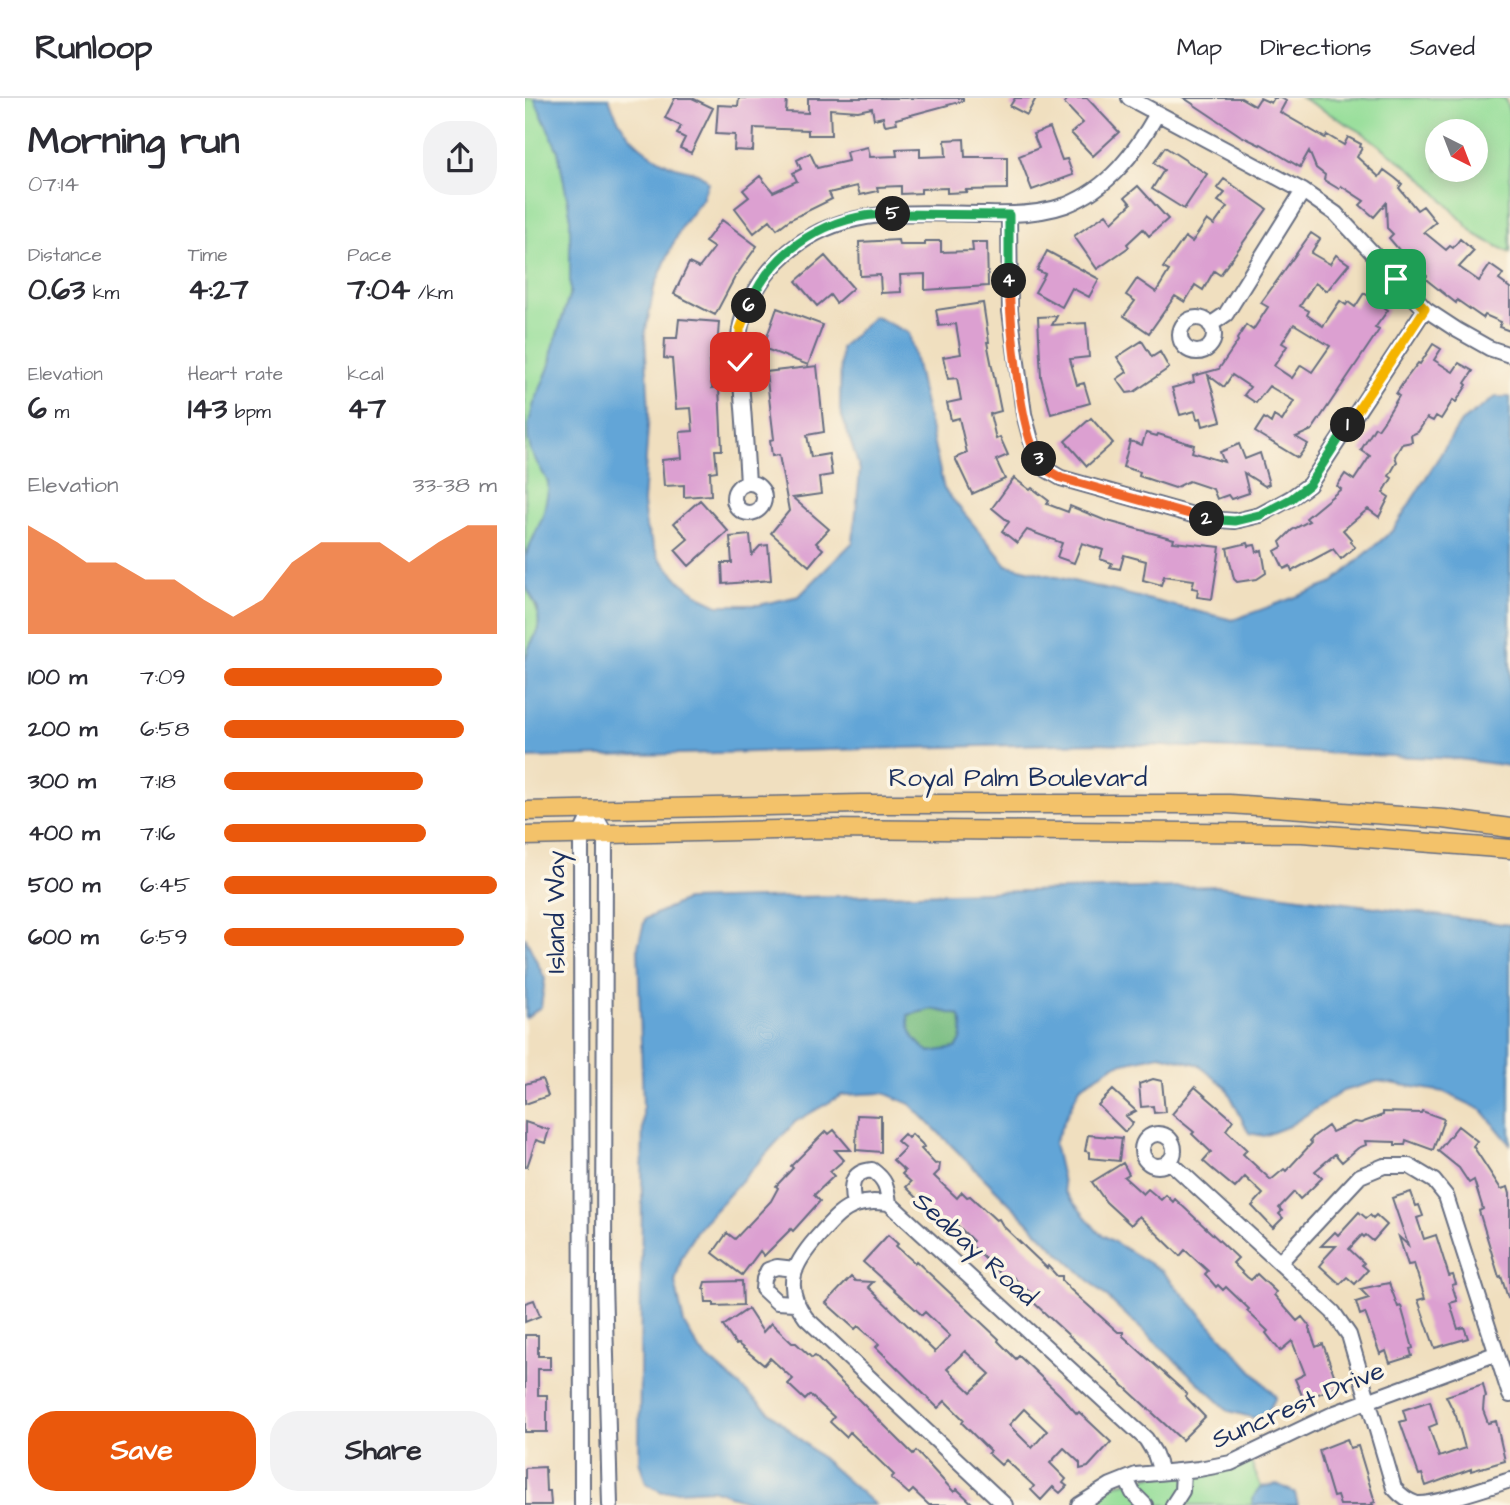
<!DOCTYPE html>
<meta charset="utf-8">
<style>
body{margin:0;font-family:"Architects Daughter",sans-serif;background:#f2f2f3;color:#2b2b33;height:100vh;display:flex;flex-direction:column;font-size:26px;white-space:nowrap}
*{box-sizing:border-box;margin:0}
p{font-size:23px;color:#7c7c81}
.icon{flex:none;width:38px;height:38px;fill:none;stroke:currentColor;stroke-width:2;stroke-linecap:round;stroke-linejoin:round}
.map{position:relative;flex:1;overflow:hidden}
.drawer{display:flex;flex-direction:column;background:#fff;width:525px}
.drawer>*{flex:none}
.needle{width:46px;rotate:138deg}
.fabs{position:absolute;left:900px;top:21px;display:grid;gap:14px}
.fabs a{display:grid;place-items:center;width:63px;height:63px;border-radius:50%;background:#fff;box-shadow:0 4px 18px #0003;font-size:35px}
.pin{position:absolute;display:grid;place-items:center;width:60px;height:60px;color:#fff;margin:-30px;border-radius:14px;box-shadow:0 4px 10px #0006}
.km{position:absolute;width:35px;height:35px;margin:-18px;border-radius:50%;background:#222;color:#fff;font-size:19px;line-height:35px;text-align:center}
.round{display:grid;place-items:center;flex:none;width:74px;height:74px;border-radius:28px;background:#f2f2f3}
.head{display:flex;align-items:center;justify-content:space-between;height:119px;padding:0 28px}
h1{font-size:38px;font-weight:700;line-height:52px}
.stats{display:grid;grid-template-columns:repeat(3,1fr);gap:10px;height:119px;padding:7px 28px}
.stats div{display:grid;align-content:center}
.stats b{font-size:30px;font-weight:700}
.stats small{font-size:19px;font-weight:400}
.stats p{font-size:19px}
.chart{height:196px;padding:14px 28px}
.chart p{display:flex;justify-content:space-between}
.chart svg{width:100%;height:126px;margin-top:7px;fill:#ea580c;opacity:.7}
.cta{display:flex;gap:14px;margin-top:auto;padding:14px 28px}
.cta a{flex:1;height:80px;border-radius:28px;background:#ea580c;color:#fff;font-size:28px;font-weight:700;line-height:80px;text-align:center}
.cta a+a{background:#f2f2f3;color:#2b2b33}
ul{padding:0 28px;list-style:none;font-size:23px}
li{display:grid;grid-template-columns:112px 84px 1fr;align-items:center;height:52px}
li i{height:18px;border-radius:9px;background:#ea580c}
header{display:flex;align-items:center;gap:42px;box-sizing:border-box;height:98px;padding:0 35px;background:#fff;border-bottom:2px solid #e1e1e2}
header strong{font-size:33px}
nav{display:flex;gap:38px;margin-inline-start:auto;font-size:24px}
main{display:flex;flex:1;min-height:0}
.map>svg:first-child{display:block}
.green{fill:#95de99;stroke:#58867c;stroke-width:2;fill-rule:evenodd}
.forest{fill:#78bd81;stroke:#4a7670;stroke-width:2}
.water{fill:#62a5d7;stroke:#3e6a9a;stroke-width:2;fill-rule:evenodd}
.building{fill:#dca0d1;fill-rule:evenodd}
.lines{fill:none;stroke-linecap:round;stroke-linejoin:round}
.minor-casing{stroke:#666d80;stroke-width:18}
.major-casing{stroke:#666d80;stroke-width:21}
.minor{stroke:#fff;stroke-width:14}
.major{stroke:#f3c26a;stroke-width:18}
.split-1-casing{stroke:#fff;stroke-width:14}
.split-2-casing{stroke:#fff;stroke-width:14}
.split-3-casing{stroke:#fff;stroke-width:14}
.split-4-casing{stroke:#fff;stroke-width:14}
.split-5-casing{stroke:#fff;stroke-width:14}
.split-6-casing{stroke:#fff;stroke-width:14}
.split-7-casing{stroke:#fff;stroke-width:14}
.split-1{stroke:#f5b400;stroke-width:9}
.split-2{stroke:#22a559;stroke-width:9}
.split-3{stroke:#f0652b;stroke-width:9}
.split-4{stroke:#f0652b;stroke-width:9}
.split-5{stroke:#22a559;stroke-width:9}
.split-6{stroke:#22a559;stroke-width:9}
.split-7{stroke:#f5b400;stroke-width:9}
.labels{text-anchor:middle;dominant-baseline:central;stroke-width:7;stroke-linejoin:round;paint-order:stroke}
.street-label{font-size:26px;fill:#1b2f5e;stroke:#fcf5e5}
</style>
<header>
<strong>Runloop</strong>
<nav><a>Map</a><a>Directions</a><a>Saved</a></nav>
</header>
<main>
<section class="drawer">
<div class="head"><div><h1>Morning run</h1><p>07:14</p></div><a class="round"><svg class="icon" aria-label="share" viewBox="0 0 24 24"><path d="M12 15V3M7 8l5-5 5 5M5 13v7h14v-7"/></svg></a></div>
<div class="stats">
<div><p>Distance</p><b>0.63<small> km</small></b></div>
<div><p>Time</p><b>4:27</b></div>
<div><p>Pace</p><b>7:04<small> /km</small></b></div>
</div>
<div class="stats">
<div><p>Elevation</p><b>6<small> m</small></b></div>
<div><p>Heart rate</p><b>143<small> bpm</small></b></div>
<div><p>kcal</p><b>47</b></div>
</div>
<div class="chart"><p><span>Elevation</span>33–38 m</p>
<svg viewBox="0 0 160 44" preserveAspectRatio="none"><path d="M0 44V6L10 12L20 19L30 19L40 25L50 25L60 32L70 38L80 32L90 19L100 12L110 12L120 12L130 19L140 12L150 6L160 6V44z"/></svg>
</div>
<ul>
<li><b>100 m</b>7:09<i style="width:80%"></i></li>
<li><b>200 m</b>6:58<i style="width:88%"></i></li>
<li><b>300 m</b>7:18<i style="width:73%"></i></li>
<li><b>400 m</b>7:16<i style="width:74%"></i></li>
<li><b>500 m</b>6:45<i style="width:100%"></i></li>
<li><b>600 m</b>6:59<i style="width:88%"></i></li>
</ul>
<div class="cta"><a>Save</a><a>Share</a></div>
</section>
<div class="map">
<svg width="985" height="1407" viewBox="0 0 985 1407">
<rect width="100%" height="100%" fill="#fcf5e5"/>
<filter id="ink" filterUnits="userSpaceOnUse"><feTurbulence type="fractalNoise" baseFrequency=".0143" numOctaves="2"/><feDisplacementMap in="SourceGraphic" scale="14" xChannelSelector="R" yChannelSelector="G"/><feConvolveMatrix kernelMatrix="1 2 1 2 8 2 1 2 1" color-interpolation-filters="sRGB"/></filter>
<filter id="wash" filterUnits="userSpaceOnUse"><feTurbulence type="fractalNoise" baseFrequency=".00686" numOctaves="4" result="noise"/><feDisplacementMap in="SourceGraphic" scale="28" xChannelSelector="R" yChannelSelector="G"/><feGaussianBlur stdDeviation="1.57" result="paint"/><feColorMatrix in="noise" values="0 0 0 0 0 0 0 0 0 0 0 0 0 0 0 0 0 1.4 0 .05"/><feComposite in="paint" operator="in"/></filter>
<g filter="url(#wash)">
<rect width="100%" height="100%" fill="#f0dfbf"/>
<path class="green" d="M0,0H9L33,53L45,115V195L27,253L24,271L16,370C18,374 22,380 23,385C29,410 8,437 0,459Z
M777,0H980L985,17V155L951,137L895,78L838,35ZM912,33H950V72H912Z
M0,487C23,528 13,525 0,564Z
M723,1357L736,1389L729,1398L727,1407H554L586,1387Z"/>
<path class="forest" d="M407,911L434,917C439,926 439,942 431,950L405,954C391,946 382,933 383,917Z"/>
<path class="water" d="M9,0H84C94,32 114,52 145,67C158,73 176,71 183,85L177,102L159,125L147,148L129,190L120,237L124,314L118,405L121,430L134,460L156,484L178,500L193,507H234L274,498L328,444L335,372L315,312L316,250L349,218L384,235L419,391L482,467L708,522L806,486L868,432L936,324L971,299H985V668L934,661L572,645L0,660V564L4,549L14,531L13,511L0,487V459L18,418L23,393V384L6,354L3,340V329L8,308L27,262V253L45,195V115L33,53Z
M692,788L985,827V1046L957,1012L919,994L853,983L818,993L764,1028L739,1038L724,1035L701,989L672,966L635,957L590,967L555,989L529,1045L540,1094L573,1134L637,1173L751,1299L743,1314L729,1320L704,1313L525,1146L385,1006L359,995L317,997L270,1024L171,1133L157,1159L150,1184L159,1226L175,1253L350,1407H236L186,1391L137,1394L121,1385L114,1363L118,1009L113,848L120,821L160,802ZM407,911L434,917C439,926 439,942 431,950L405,954C391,946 383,933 383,917Z
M0,839L20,881L16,909L1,920Z
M752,1386L770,1395L773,1407H727L729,1398L736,1389Z"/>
<g id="blocks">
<path class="building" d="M150,0H167L188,10L166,55L155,50L160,40L152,36L156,28L140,20Z
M214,0H262L261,14L283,15V0H438V3L371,21L372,25L360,27L358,19L349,21L347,10L333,13L305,11L306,37H283V32L229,30L228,53L209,52L210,37L191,36L193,7L213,8Z
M490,0H511L502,17L485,8Z
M544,0H562L594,34L568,58L546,35L558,25L539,5Z
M659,0H716L730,8L735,0L746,5L749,0H756L761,3L755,14L800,40L802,37L819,47L823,39L836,46L835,49L837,50L832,59L854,79L859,72L870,80L877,86L874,90L892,112L898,108L911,124L899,134L921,152L925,148L928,150L935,141L949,153L934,169L954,183L965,167L978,176L974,182L985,190V233L974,229L976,224L960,217L958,220L932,202L931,205L903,183L900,180L902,178L880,159L864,140L868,136L862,130L861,105L849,119L835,107L839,103L816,88L814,91L799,82L800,77L791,70L784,53L775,69L736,46L735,47L716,38Z
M525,30L537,62L542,61L548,77L507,92L494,58L514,50L508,36Z
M439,41L440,59H482V91L441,92L442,94L422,95V90L396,91V95L376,96V88L352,89L353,93L335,97L332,88L304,95L307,101L264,122L252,131L245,122L229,135L210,110L224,99L218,92L235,78L248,94L272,83L268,75L276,71L272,62L285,55L292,70L323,63L321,54L343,49L345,59L372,58L371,51L395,50V59L421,58L420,42Z
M640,49L682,76L659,111L627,91L639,72L629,65Z
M699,81L742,111L695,177L689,173L678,192L670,187L660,204L650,198L624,235L599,218L610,203L601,197L612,181L631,194L644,173L638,170L660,139L667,144L682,122L689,127L702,109L693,103L700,95L692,90Z
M613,88L643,121L624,138L618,131L602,146L604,149L572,171L549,138L581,116L587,124L606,106L600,99Z
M197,122L232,148L210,179L190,217L149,196L164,165L174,170L189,150L180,144Z
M786,135L795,141L786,155L805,166L811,157L824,166L802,193L790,185L775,208L784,213L782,217L798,228L815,203L821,207L823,204L830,209L839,195L863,212L850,230L854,232L787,332L771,339L783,346L773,360L730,334L739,320L746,325L749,318L757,323L769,303L744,288L731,305L719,297L725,289L707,277L699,289L683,277L696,323L678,328L676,320L672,321L670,313L655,317L647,290L669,284L668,278L694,271L713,243L712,241L721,227L728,232L743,209L736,205ZM769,226L805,248L787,274L776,267L767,280L749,268L762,248L757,245Z
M373,142L374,147H400V143H416V154L448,153L447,144H462L463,188L400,192V176L375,177L376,194L356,195L355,177L335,178L334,144Z
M522,153L574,181L564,199L547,190L537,209L510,194L520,176L512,172Z
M300,158L328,190L311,205L305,197L292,208L271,183Z
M458,205L464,244H462L476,313L465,316L471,341L475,339L483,357L471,362L480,381L447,396L430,360L442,355L434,320L426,322L422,305L436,302L432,280L423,281L418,259L436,256L431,226L414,228L411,212Z
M252,210L298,227L283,267L238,250Z
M532,218L527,227L561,225L564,259L545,261L552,287L559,285L565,305L526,316L516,279L513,219Z
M154,221L194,224L191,264H184L187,290L194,289L197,352H190L192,373L185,374L186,397L159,399V387L139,388L137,362L157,360L155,334L168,333L166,310L151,311L147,261L139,260L140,240H152Z
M617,243L627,259L635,254L644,270L609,294L602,295L592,281L602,274L592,259Z
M908,246L916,251L909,262L928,274L934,265L948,273L940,285L942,287L931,304L928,302L916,321L911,318L908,323L902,320L893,334L886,337L887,344L877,346L870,358L872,364L864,378L867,380L858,395L864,399L854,419L843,411L818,432L827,442L825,444L830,449L816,461L808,451L767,473L765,468L759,471L750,453L757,449L755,444L767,432L784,423L781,420L816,391L812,388L820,376L829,382L845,358L836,352L850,329L853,331L860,321L874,298L871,296L880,282L893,265L895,266Z
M292,268L299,334L282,337L286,359L304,356L307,377L294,379L296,396L268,400L304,431L291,445L298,451L284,468L246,435L264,413L254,357L247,358L245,342L249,341L241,274Z
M566,320L588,345L562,368L540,343Z
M621,335L632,338L633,336L669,347L667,354L699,364L695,354L714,346L720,361L735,355L744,386L740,388L719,375L724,395L706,401L703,397L692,401L688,391L664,383L650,390L614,378L615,374L598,369L605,343L617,347Z
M489,380L505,392L507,390L524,403L522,406L543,414L545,408L579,422L649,441L648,444L695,449L687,501L672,499L673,491L667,490L669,482L639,478L636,487L618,482L621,463L599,457L595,471L585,469L587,465L575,461L578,452L557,445L549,465L532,459L537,445L502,432L492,445L477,433L484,424L467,410Z
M175,402L203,433L164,468L150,452L163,441L149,425Z
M225,437L227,457L235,448L243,447L246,482L198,486L197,465H207L205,439Z
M723,445L724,448L730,447L732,454L737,452L741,475L732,481L712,484L709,481L702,450Z
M17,981L23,998L0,1006V986Z
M628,981L637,983L640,1014L629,1015L628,1008L616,1009L614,986Z
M670,989L708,1022L701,1032L722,1052L718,1056L746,1082L759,1071L761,1073L787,1045L785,1043L789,1038L803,1028L807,1034L829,1024L836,1025L858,1017V1014L896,1015L897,1013L919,1021L908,1052L881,1042L880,1047H870V1044L840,1043L841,1047L833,1050L817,1064L810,1056L790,1073L797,1080L787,1090L775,1101L769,1094L754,1110L757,1113L754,1116L758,1120L748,1130L727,1108L738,1096L720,1079L710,1090L686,1070L678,1063L686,1054L667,1036L669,1034L647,1016Z
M588,992L611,1013L601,1018L608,1025L600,1034L573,1007Z
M332,1017L356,1018V1054L331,1052Z
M0,1024L24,1032L20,1045L11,1042L2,1069H0Z
M933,1028L952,1043L948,1048L976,1091L983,1089L985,1096V1199L983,1200L976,1178L974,1179L954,1113L958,1111L949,1082L944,1085L934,1070L913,1053Z
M309,1032L326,1052H310L319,1062L305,1074L309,1078L289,1097L295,1103L268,1133L266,1131L239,1158L235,1153L217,1177L188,1155L202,1135L210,1141L246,1103L253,1090L251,1088L268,1070L266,1068L301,1033L304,1036Z
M379,1036L383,1040L387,1036L397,1046L399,1049L396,1051L410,1066L415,1065L414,1073L409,1078L432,1100L437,1094L442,1099L445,1098L471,1122L474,1121L478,1128L522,1170L523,1168L532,1178H537V1182L546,1192L593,1234H598V1238L662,1296L660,1298L680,1319L657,1342L525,1220L507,1203L510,1199L488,1179L483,1183L452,1153L445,1146L448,1143L429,1124L423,1130L381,1089L386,1084L377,1076L380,1073L368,1062L380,1050L372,1043Z
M563,1037L597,1040L594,1063L564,1060V1054L560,1053Z
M598,1065L604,1076L599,1079L618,1096L623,1091L636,1102L641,1097L648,1104L650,1101L713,1160L708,1165L722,1179L726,1182L732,1176L751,1194L749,1197L772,1223L777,1219L785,1229L784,1230L791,1249L798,1246L813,1288L779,1302L770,1281L780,1276L767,1243L755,1253L741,1235L743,1233L722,1213L724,1211L701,1189L698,1192L693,1187L691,1189L680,1176L683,1173L660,1152L655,1158L614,1118L606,1127L581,1104L567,1084Z
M886,1094L891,1108L894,1107L898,1118L892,1120L899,1141L911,1137L924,1178L928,1177L931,1186L927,1187L932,1203L925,1205L933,1231L939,1229L943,1240L910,1250L893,1202L900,1200L889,1166L883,1167L874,1139L883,1147L867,1100Z
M834,1114L841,1120L845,1117L848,1120L851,1117L862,1127L848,1143L841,1137L839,1139L837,1137L824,1151L839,1165L837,1167L843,1172L830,1186L822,1179L815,1186L795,1168L799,1163L798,1162L811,1148H796L810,1134L813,1137Z
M363,1137L373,1146L371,1148L390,1165L391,1163L474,1241L473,1243L491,1261L494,1258L535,1297L552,1316L554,1314L586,1344L563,1369L555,1371V1365L539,1350L525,1365L541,1381L538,1385L542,1388L535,1395L528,1389L516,1402L506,1392L509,1388L481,1362L476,1367L463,1355L465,1353L437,1325L439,1322L420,1303L413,1310L351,1249L354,1246L333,1228L330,1231L301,1205L326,1179L330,1183L348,1184L343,1189L410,1254L425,1238L400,1214L397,1217L338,1164ZM440,1253L465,1276L446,1294L422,1271ZM499,1311L522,1333L507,1350L484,1327Z
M217,1183L218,1207L189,1208V1205H181L180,1192L178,1191L180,1184Z
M864,1185L873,1209L876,1208L888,1250L885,1251L887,1258L865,1265L861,1253L855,1256L840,1215L835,1217L831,1204L844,1200L835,1191Z
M9,1202L15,1218L0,1224V1205Z
M223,1211L238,1234L246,1225L267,1245H271L287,1260L290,1258L388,1356L391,1353L429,1394L432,1391L449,1407H404L388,1392L384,1396L366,1380L369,1377L325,1334L321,1339L305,1324L309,1319L285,1297L280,1302L263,1286L268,1281L245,1260L239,1267L213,1246L211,1247L198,1228Z
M0,1237H13V1258H25V1271H13V1297H22V1334H0Z
M958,1286L961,1299L959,1300L958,1312L963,1325L971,1323L980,1363L946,1373V1371L901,1388L897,1376L894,1377L875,1324L881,1322L878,1312L905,1303L912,1326L904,1329L914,1359L940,1350L931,1318L921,1298Z
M822,1341L825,1350L833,1348L850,1404L847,1405L848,1407H815L812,1398L808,1399L794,1352Z
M20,1369L21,1393H25L26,1407H0V1370Z"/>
</g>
</g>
<g filter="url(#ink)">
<use href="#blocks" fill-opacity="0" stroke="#666d80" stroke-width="2"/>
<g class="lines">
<g class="minor-casing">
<path id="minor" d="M604,0L778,93L811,116L900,211L932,232L964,250L985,257
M484,117L485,213L499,316L510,357L522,372L536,380L682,421L710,423L735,417L766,400L784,387L900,211
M655 237a17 17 0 1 1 34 0a17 17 0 1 1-34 0Z
M685,227L701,216L778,93
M209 400a15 15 0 1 1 30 0a15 15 0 1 1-30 0Z
M223,385C221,352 219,318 216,285C215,268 212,249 215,232C217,214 234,185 246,171C304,104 382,116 462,116C488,117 516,116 541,107C584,90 610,55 632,16
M67,712L80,735L79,1183L85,1407
M617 1052a16 16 0 1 1 32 0a16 16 0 1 1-32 0Z
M644,1063L808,1214L824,1237L869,1390C876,1398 882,1403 892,1406C912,1407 964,1389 985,1382
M329,1107C325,1089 325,1074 347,1072C361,1082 362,1089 364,1105
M755,1164L835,1078L859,1068H884L909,1083L921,1098L985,1297
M270,1171L252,1169L243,1172L239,1181L238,1191L252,1204L270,1205
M601,1381L608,1395L620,1407
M57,1407L56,736L67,712
M480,1407L281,1220C255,1186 271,1162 297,1134C307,1123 316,1112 331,1107C342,1103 352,1104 364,1105L621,1341L630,1356L636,1374
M554,1407L586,1387L611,1377L674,1371L706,1365L810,1315L970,1256
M648,1407L657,1393L658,1373"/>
</g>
<g class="major-casing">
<path id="major" d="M0,713L335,706H704L919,721L985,730
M0,738L297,731L777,735L985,751"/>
</g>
<use href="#minor" class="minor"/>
<use href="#major" class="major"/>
</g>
</g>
<g class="lines" filter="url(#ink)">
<g class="split-1-casing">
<path id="split-1" d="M823,327L900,211L871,181"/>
</g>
<g class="split-2-casing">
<path id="split-2" d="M682,421L710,423L735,417L766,401L784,387L823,327"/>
</g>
<g class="split-3-casing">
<path id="split-3" d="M514,361L522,372L536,380L682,421"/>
</g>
<g class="split-4-casing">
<path id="split-4" d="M484,183C485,218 494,335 514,361"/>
</g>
<g class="split-5-casing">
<path id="split-5" d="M368,116L484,117V183"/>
</g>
<g class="split-6-casing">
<path id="split-6" d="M224,208C248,150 306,115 368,116"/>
</g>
<g class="split-7-casing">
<path id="split-7" d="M215,264V231L224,208"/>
</g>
<use href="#split-1" class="split-1"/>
<use href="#split-2" class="split-2"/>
<use href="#split-3" class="split-3"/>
<use href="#split-4" class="split-4"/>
<use href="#split-5" class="split-5"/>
<use href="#split-6" class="split-6"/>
<use href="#split-7" class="split-7"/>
</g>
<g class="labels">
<g class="street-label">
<text x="493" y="680">Royal Palm Boulevard</text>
<text transform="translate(31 814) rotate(-90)">Island Way</text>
<text transform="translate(450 1151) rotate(42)">Seabay Road</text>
<text transform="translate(773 1307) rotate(-23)">Suncrest Drive</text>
</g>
</g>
</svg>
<div class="fabs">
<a><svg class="needle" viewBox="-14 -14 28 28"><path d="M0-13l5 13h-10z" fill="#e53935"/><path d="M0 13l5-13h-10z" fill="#7c7c81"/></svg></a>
</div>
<div class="pin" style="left:871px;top:181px;background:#1e9e55"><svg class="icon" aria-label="arrive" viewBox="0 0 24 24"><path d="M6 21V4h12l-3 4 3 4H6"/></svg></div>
<div class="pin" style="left:215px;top:264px;background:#d93025"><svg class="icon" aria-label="check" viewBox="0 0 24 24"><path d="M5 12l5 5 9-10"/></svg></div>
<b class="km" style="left:823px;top:327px">1</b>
<b class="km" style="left:682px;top:421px">2</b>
<b class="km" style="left:514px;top:361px">3</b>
<b class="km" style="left:484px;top:183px">4</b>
<b class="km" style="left:368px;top:116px">5</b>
<b class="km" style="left:224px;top:208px">6</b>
</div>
</main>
